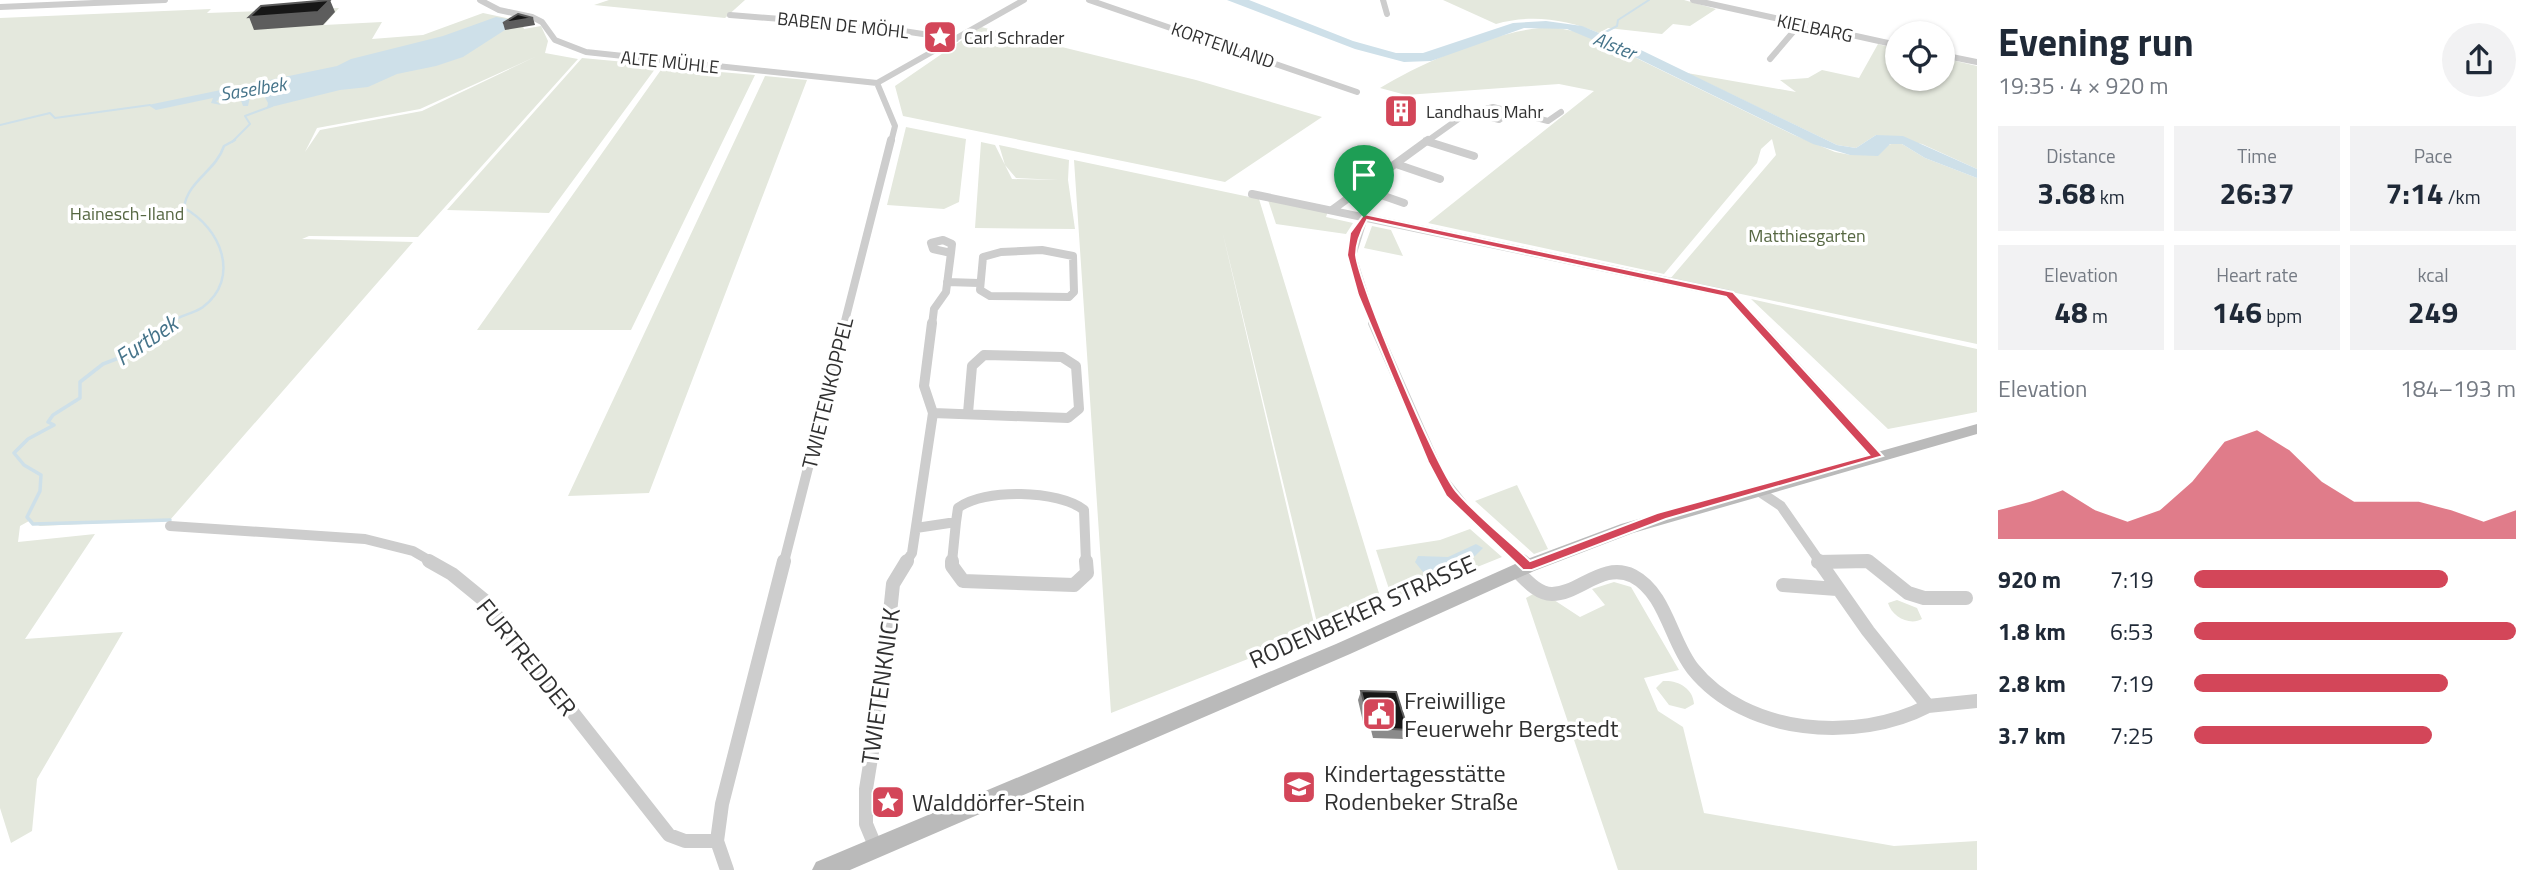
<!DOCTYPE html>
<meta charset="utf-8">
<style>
body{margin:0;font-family:"Titillium Web",sans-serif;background:#f2f2f3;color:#1f2937;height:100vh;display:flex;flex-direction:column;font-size:26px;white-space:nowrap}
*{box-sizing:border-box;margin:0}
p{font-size:23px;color:#747a83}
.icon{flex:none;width:38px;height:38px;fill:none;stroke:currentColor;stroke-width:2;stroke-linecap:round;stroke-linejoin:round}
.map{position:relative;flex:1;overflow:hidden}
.drawer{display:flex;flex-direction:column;background:#fff;width:560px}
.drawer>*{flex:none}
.buttons{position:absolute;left:1885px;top:21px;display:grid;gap:14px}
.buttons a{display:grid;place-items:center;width:70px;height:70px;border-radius:50%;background:#fff;box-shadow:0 2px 5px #0004;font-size:35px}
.pin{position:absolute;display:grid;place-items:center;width:60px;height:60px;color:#fff;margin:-72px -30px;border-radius:50% 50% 50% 0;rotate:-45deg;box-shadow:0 0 7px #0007}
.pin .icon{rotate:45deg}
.round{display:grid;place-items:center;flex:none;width:74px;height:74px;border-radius:37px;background:#f2f2f3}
.headline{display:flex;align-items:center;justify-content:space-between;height:119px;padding:0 21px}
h1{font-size:38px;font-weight:700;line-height:52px}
.metrics{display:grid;grid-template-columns:repeat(3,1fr);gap:10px;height:119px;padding:7px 21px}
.metrics div{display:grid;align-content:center;border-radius:0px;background:#f2f2f3;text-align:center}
.metrics b{font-size:30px;font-weight:700}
.metrics small{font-size:19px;font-weight:400}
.metrics p{font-size:19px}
.chart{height:196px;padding:14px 21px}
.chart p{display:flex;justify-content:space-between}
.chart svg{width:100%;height:126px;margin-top:7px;fill:#d34659;opacity:.7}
ul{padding:0 21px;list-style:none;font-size:23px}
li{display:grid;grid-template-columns:112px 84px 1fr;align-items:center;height:52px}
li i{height:18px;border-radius:9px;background:#d34659}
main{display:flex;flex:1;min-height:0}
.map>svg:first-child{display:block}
.green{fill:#e4e8dd;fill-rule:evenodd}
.water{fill:#cee0e9}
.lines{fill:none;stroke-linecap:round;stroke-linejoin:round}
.stream-far2{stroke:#cee0e9;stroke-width:2}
.stream-far1{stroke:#cee0e9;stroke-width:2.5}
.stream{stroke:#cee0e9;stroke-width:3.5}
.street-far3{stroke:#cdcdcd;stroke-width:6}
.street-far2{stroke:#cdcdcd;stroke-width:8}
.street-far1{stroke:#cdcdcd;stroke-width:10}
.street{stroke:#cdcdcd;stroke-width:14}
.secondary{fill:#bababa;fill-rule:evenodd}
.wall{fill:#8b8b8b}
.shaded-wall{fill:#5d5d5d}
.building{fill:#171717;stroke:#5d5d5d;stroke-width:2}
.route{fill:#d34659;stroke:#fff;stroke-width:2;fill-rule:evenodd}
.labels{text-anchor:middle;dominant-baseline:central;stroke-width:7;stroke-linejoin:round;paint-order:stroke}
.far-street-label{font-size:18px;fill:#303030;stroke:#fff}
.far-poi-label{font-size:18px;fill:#303030;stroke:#fff;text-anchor:start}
.far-park-label{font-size:18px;fill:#566742;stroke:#fff}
.far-water-label{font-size:19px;font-style:italic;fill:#46748a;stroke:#fff}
.street-label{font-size:21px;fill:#303030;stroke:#fff}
.water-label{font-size:23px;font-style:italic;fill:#46748a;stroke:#fff}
.near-street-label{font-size:24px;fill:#303030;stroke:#fff}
.near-poi-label{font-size:24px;fill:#303030;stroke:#fff;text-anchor:start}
</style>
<main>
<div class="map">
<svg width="1977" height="870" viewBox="0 0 1977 870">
<rect width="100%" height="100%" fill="#fff"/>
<path class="green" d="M609,0H745L725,18L594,5Z
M1443,0H1684L1716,9L1690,26L1673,24L1662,34L1608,28L1599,33C1566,19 1530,14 1496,24Z
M339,8L324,25L382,22L372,39L423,35L483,13L521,21L524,29L541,26L548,41L545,53L578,59L418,237L309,236L302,239L413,242L170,520L40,526L29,521L20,526L18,542L95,534L25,639L123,632L37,779L32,831L11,843L0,808V18L211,9L207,13ZM537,56L422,111L320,130L305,152L317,128L420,109Z
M981,27L1196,80L1322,117L1225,182L903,116L895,86Z
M1553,27L1578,32L1624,52L1794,135L1835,152L1851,155L1895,143L1902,144L1925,158L1977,178V344L1670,279L1776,155L1772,139L1761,149L1757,163L1664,274L1428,223L1594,91L1559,84L1406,95L1380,88C1422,62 1501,28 1553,27Z
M1878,44L1897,49V79H1942L1943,58L1977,66V169L1922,144L1876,135L1856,148L1837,145L1687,73L1796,92L1780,80L1808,78L1822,70L1859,78Z
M582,58L658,65L549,213L447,210Z
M663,67L755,75L631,330H477Z
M765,76L807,80L649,493L568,496Z
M906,127L966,139L959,202L944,209L887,205Z
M981,142L995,145L1012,179L1059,180L1016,178L1005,165L999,145L1069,160L1068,180L1075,229L975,228Z
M1074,160L1259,199L1382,603L1319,631L1222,230L1316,632L1111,713Z
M1268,200L1328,211L1326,217L1353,223L1346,234L1276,224Z
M1372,226L1391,230L1403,256L1364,248Z
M1751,299L1977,349V412L1888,429Z
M1517,485L1548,549L1534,554L1475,501Z
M1470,529L1502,557L1393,601L1376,550L1440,540Z
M1614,582L1631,587L1679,670L1644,678L1658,711L1683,727L1704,813L1894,846L1977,841V870H1618L1526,598L1542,589L1551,598L1580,617L1605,605L1592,589Z
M1897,600L1917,608L1922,619C1910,626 1892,617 1888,603Z
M1663,681C1678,680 1693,688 1694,704L1685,709L1669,705L1656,688Z"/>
<path class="water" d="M1227,0H1249L1353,41L1396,53H1423L1513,23L1546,21L1582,26L1643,51L1837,145L1856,148L1876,135L1903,136L1977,169V178L1925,158L1902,144H1890L1878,156L1850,155L1813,144L1639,59L1567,29L1524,28L1431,61L1404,62L1355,49Z
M496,17L519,21L463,57L436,66L397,74L368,87L340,90L267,108L268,103L262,92L256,88L246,91L251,93L248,106H243L239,95L216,101L221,105L211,103L213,98L156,110L148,105L337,66L351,59L443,36Z
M1476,544L1483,548L1475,556L1452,560L1432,574L1423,572L1415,562L1418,556L1448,557Z"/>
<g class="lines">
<path class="stream-far2" d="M1600,35L1617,26L1618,20L1649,0
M0,125L50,113L55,118L150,105
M232,142L250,124L245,116L272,106"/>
<path class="stream-far1" d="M170,325C178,314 192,315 203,307C241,278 221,228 184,208C187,181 216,171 224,146L235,140"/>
<path class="stream" d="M170,520L33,524L27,517L40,491L41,475L24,465L14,453L28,439L54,425L48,422L53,415L80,398V382L103,364L124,356L151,333L167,328L171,323"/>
<path class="street-far3" d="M480,0L499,10L532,17L542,22L555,40L586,52L877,83
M1089,0L1357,92
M1383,0L1387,14
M1693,0L1897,45
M0,7L165,0
M730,15L870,26L956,39
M1942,55L1977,62
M1770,59L1799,25
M1471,112L1499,120L1510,112
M1426,141L1429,142
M891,142L895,126L877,83L1024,0
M1426,142L1464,115L1493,107L1548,121L1561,112"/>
<path class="street-far2" d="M1426,141L1474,156
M1396,164L1440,179
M1361,188L1404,203
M1252,194L1729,294L1757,325
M1332,210L1428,140
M1364,217L1352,256L1374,325
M943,240L952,244L951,253L933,249L931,243Z
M1042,250L1073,256L1074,292L1069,297L990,296L980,290L983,257L1001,252Z
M947,282L979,283
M844,325L891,140
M932,325L934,309L946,292L951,253"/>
<path class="street-far1" d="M1373,323L1441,477L1469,512L1524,562
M1756,323L1877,456
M933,413L1068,418L1079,409L1076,366L1062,357L984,355L972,366L968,413
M1757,490L1781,506L1820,562
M956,522L958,508C983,488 1059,490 1084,510L1086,562
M170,526L365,539L413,551L432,562
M916,528L956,522
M784,562L845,323
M906,562L912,553L933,413L924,386L932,323
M952,562L956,522
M1818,562H1870"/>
<path class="street" d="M429,561L452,574L485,601L669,835L685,841H717
M952,561V566L963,581L1074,585L1087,573L1086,561
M1522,561L1528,566
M1818,562L1868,561L1908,593L1924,598H1966
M1517,571C1526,580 1538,594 1552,594C1579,594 1603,561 1633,576C1666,593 1671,642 1693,669C1746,735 1857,743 1928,706L1868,631L1819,561
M1783,585L1837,589
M1928,706L1977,701
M876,848L866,824V789L882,690L893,584L907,561
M727,870L717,841L722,804L784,561"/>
<path class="secondary" d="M1977,424V434L1633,533L1534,571L1350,654L850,870H812L816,862L1336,644L1522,561L1621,524Z"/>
</g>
<path class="wall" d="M1388,109H1412L1402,117L1387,112Z
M1361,691L1408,730L1404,739L1373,738L1370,726H1364L1358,700Z"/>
<path class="shaded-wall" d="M330,0L335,12L323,25L254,30L249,17Z
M533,18L535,25L505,30L503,23Z
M1413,106L1412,109L1402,117L1403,113Z"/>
<path class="building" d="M330,0L318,12L249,17L261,6Z
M518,14L533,18L503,23Z
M1398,101L1413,106L1403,113L1388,109Z
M1361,691L1396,692L1408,730L1376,728L1373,717H1368Z"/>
<path class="route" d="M1364,214L1733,292L1883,456L1666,519L1532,570H1523L1446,496L1428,462L1358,295L1347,255L1350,233ZM1367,220L1726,297L1869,455L1657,513L1530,561C1506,538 1477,516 1456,491C1436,467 1359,285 1356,255C1356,242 1361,231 1367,220Z"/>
<defs>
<g id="sight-square" transform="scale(1.75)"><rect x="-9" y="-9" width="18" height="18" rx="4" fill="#d34659" stroke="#fff"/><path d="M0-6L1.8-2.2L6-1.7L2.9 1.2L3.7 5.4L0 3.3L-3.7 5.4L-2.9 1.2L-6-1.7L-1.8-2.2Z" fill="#fff"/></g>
<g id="building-square" transform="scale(1.75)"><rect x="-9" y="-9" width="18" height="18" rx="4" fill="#d34659" stroke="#fff"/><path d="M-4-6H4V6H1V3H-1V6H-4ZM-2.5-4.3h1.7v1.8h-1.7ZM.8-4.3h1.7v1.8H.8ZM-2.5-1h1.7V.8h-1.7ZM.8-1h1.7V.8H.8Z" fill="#fff"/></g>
<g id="civic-square" transform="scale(1.75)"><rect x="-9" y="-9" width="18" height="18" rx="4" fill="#d34659" stroke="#fff"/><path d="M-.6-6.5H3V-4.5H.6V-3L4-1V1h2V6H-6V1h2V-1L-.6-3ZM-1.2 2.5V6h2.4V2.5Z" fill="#fff"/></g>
<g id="school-square" transform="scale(1.75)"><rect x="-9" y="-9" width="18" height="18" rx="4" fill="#d34659" stroke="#fff"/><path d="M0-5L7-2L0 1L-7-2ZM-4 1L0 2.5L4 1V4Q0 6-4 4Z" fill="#fff"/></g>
</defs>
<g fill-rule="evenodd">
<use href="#sight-square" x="940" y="37"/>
<use href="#building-square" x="1401" y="111"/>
<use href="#civic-square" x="1379" y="714"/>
<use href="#school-square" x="1299" y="787"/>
<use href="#sight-square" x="888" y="802"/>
</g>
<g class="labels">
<g class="far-street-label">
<text transform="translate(843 25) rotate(6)">BABEN DE MÖHL</text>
<text transform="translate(1815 28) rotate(12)">KIELBARG</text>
<text transform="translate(1223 45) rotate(19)">KORTENLAND</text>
<text transform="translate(670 62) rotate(6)">ALTE MÜHLE</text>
</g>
<g class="far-poi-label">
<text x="964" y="37">Carl Schrader</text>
<text x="1426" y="111">Landhaus Mahr</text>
</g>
<g class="far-park-label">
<text x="127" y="213">Hainesch-Iland</text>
<text x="1807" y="235">Matthiesgarten</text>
</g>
<g class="far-water-label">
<text transform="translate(1615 45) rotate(22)">Alster</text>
<text transform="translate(253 88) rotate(-9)">Saselbek</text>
</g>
<g class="street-label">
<text transform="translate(827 393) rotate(-76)">TWIETENKOPPEL</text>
</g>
<g class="water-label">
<text transform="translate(146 340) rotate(-34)">Furtbek</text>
</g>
<g class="near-street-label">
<text transform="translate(1362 611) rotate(-24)">RODENBEKER STRASSE</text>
<text transform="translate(527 657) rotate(51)">FURTREDDER</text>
<text transform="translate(880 686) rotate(-82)">TWIETENKNICK</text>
</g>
<g class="near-poi-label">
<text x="1404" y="700">Freiwillige<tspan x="1404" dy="28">Feuerwehr Bergstedt</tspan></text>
<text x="1324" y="773">Kindertagesstätte<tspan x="1324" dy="28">Rodenbeker Straße</tspan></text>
<text x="912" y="802">Walddörfer-Stein</text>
</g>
</g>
</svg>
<div class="buttons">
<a><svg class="icon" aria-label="locate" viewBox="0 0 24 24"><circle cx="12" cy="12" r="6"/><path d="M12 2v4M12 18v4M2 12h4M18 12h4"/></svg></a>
</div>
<div class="pin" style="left:1364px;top:217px;background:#1e9e55"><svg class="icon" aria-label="arrive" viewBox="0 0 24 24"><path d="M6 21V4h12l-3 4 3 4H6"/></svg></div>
</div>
<section class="drawer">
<div class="headline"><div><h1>Evening run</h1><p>19:35 · 4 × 920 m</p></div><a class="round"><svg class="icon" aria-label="share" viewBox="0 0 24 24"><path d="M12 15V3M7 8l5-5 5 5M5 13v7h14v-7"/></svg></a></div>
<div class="metrics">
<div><p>Distance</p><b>3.68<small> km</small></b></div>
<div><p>Time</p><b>26:37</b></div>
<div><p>Pace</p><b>7:14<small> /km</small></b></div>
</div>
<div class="metrics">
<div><p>Elevation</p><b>48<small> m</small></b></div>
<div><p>Heart rate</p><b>146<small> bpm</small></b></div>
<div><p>kcal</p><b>249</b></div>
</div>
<div class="chart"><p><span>Elevation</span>184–193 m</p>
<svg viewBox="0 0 160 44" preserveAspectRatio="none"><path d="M0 44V34L10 31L20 27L30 34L40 38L50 34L60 24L70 10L80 6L90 13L100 24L110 31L120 31L130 31L140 34L150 38L160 34V44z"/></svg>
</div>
<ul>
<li><b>920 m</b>7:19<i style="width:79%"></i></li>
<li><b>1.8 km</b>6:53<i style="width:100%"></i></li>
<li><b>2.8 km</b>7:19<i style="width:79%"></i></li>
<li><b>3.7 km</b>7:25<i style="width:74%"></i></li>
</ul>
</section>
</main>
